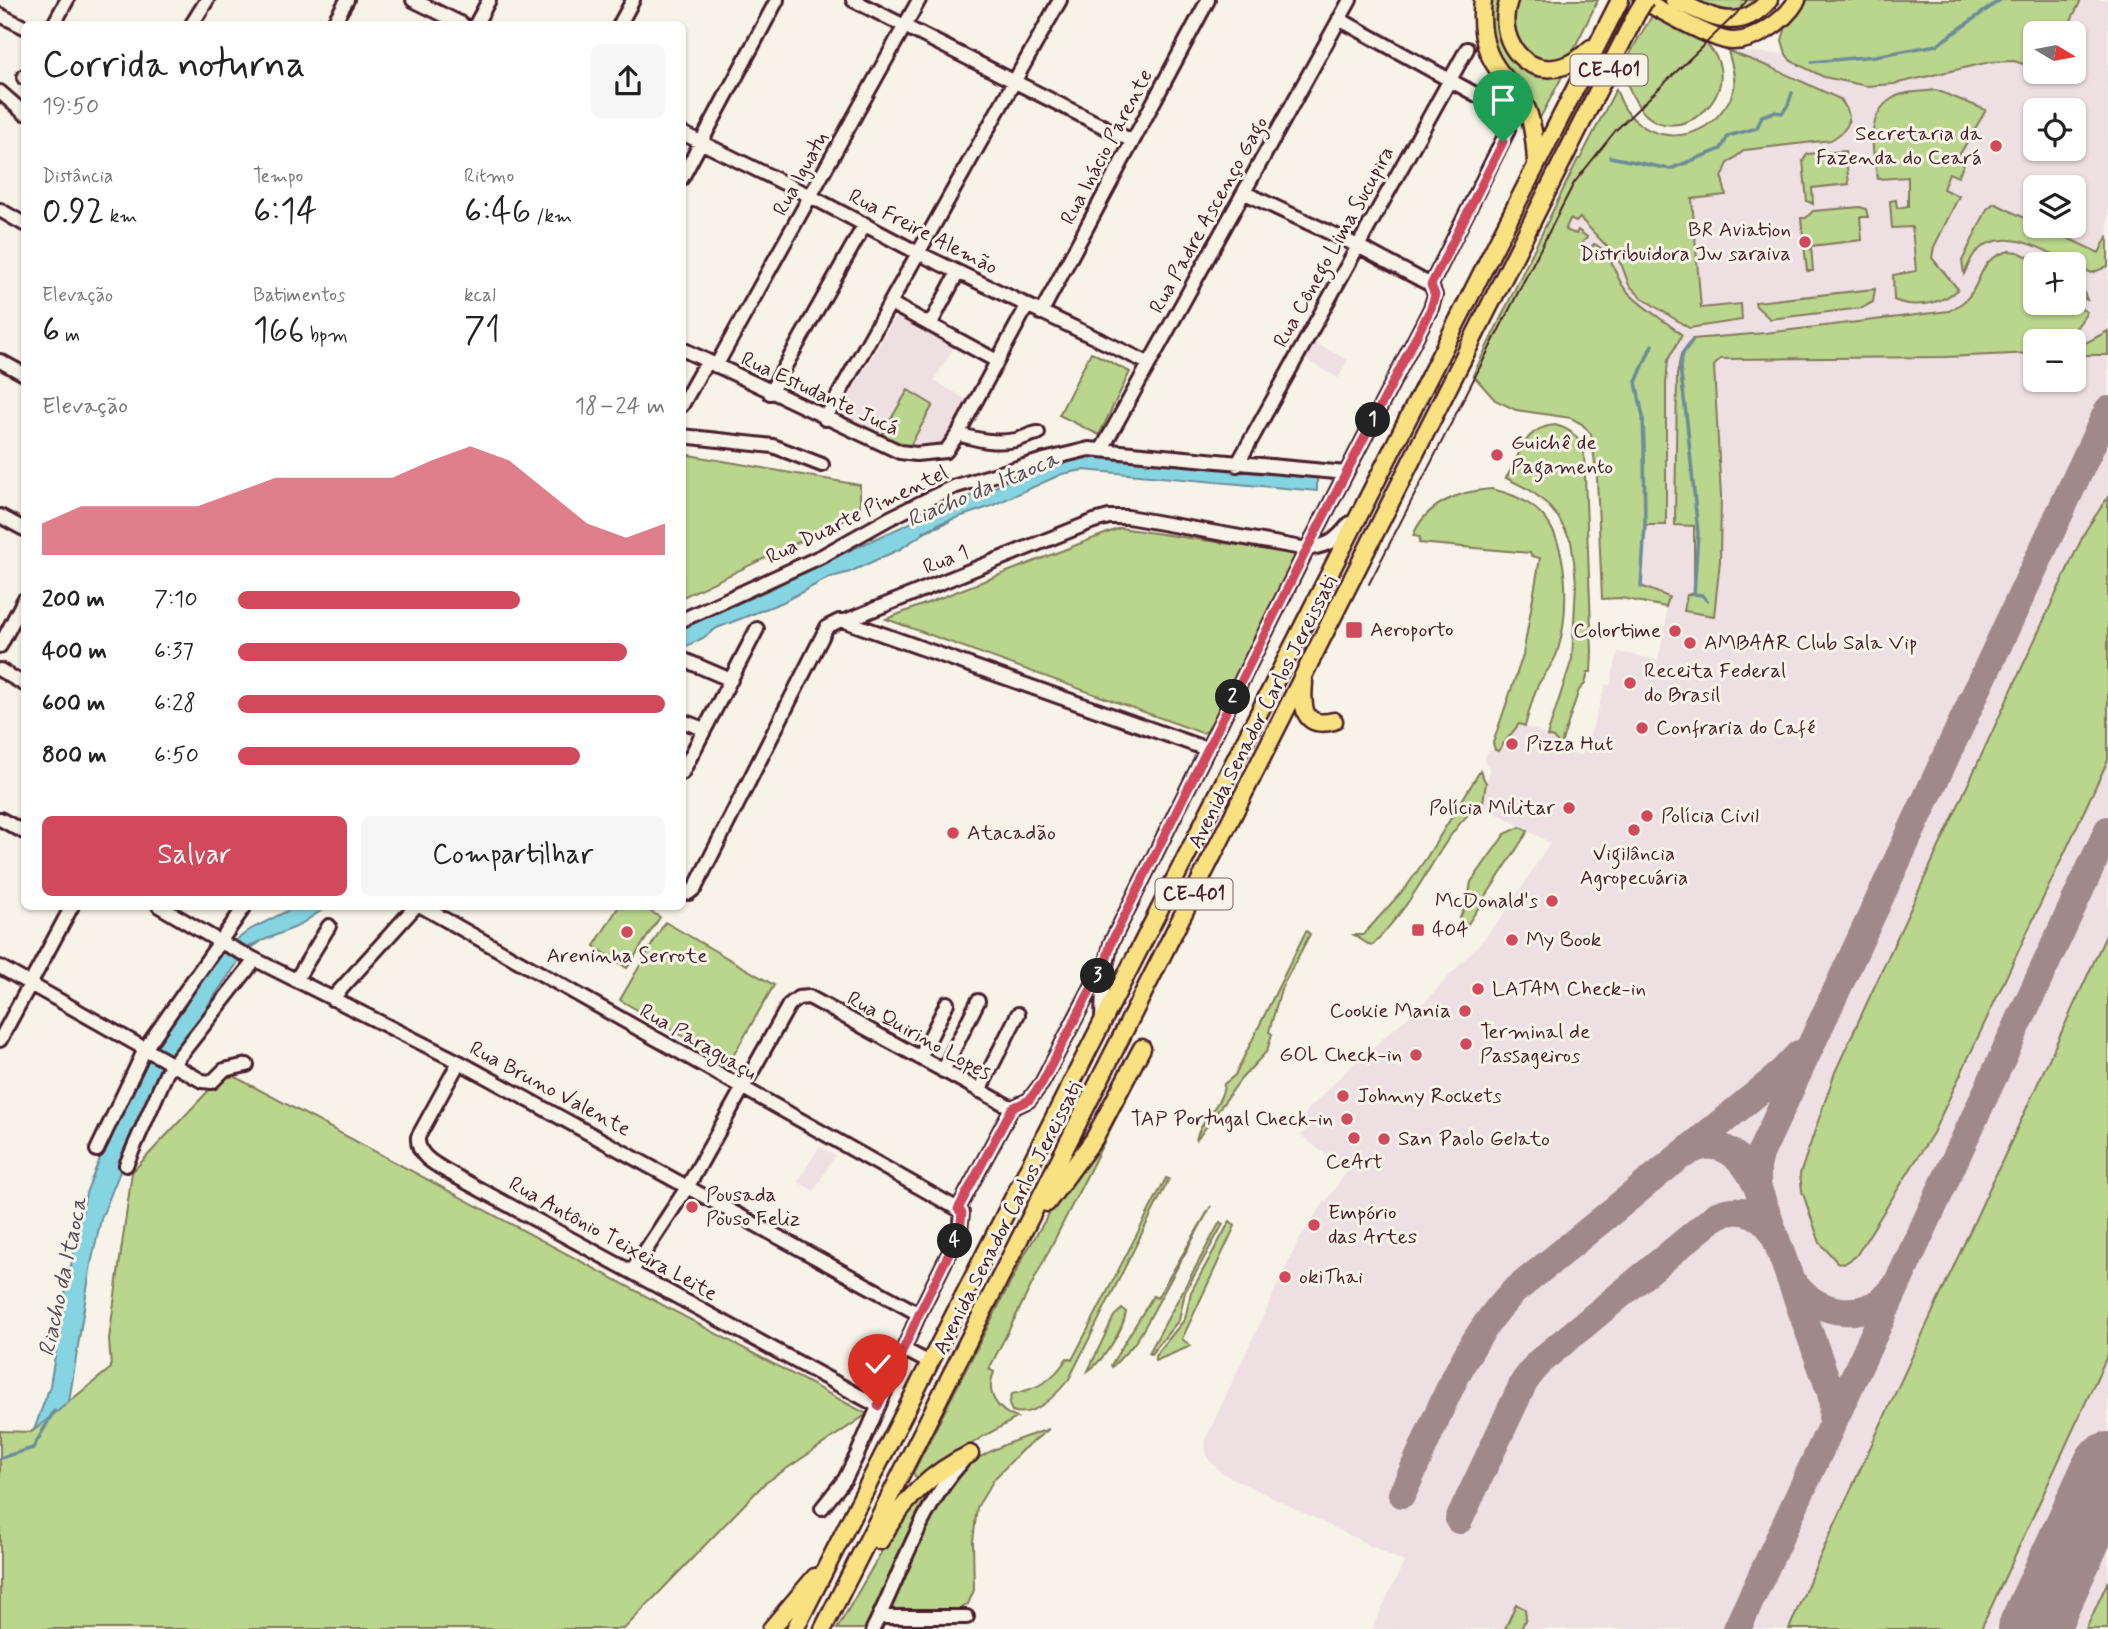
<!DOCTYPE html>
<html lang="pt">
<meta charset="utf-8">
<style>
body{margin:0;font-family:Mynerve,sans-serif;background:#f6f6f6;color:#222;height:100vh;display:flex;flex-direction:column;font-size:26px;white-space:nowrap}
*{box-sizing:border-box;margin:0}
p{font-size:23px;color:#767676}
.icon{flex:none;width:38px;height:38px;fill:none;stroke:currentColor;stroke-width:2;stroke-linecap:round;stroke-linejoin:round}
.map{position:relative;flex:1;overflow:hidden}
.side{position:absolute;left:21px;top:21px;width:665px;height:889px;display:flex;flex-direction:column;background:#fff;border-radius:10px;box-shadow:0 2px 5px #0004}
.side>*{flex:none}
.needle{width:46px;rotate:100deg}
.fabs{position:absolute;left:2023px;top:21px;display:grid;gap:14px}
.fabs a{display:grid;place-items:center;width:63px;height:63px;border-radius:10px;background:#fff;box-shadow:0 2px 5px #0004;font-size:35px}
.pin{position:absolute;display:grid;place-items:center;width:60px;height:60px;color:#fff;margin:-72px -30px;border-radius:50% 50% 50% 0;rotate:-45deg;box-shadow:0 0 7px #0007}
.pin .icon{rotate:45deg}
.km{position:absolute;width:35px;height:35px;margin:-18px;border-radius:50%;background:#222;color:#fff;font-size:19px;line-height:35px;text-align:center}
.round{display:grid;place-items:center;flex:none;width:74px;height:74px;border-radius:10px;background:#f6f6f6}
.head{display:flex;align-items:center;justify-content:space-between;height:119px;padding:0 21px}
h1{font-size:38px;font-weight:600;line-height:52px}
.figures{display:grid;grid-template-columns:repeat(3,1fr);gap:10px;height:119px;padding:7px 21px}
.figures div{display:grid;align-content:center}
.figures b{font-size:35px;font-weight:600}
.figures small{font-size:19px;font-weight:400}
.figures p{font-size:19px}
.chart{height:196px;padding:14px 21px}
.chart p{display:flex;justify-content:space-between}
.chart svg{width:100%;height:126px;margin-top:7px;fill:#d1495b;opacity:.7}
.cta{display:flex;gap:14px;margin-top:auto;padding:14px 21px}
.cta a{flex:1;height:80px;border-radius:10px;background:#d1495b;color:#fff;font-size:28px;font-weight:600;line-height:80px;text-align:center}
.cta a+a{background:#f6f6f6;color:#222}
ul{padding:0 21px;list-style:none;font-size:23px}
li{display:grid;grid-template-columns:112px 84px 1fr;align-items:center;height:52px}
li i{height:18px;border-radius:9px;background:#d1495b}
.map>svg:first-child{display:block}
.built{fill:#eedfe3;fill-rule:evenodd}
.green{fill:#bad58c;stroke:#827a5c;stroke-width:2}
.water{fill:#85d4e2;stroke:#6d8c99;stroke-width:2}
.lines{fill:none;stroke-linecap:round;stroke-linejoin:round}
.stream{stroke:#6d8c99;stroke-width:3.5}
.taxiway{stroke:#a0898a;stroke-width:28}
.runway{stroke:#a0898a;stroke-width:70}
.minor-casing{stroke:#4a1f2b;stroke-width:18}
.major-casing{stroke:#4a1f2b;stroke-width:21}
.minor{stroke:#f7f3e8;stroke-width:12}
.major{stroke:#f9e181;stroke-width:16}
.tram{stroke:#4a1f2b;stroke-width:2}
.major-bridge-casing{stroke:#4a1f2b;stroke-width:21;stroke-linecap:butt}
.major-bridge{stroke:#f9e181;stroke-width:16}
.route-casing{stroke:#fff;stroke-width:14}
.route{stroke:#d1495b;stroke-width:9}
.poi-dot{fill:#d1495b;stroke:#f7f3e8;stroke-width:2.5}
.labels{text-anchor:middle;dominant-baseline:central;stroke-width:6;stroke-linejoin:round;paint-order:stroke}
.shield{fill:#f7f3e8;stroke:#7e5f64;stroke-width:2}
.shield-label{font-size:19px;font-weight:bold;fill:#4a1f2b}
.poi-label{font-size:21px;fill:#4a1f2b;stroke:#f7f3e8;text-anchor:start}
.street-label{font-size:21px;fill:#4a1f2b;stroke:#f7f3e8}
.water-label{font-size:23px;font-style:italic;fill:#594c59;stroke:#f7f3e8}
</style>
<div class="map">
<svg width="2108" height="1629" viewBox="0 0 2108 1629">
<rect width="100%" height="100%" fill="#f7f3e8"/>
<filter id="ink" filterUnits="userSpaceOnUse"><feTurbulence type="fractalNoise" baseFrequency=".0143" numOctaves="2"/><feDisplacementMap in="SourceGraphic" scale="14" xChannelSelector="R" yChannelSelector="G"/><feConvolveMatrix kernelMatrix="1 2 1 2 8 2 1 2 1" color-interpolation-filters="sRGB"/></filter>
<g filter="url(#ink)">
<path class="built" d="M1805,0H2108V1629H1372L1404,1562L1220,1472L1207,1457L1205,1445L1207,1436L1297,1244L1317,1212L1347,1172L1301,1135L1310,1126L1304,1117L1307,1111L1349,1068L1424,1003L1484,939L1506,912L1550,843L1484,806V796L1490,768L1484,761L1486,754L1490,750L1498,751L1520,724L1553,738L1564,750L1581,756L1586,748L1606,684L1610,685L1618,652L1658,660L1666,623V607L1621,598L1628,517L1528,278L1522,272L1616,89L1628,113L1642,125L1659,134L1677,136L1695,134L1713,123L1725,108L1734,90V71L1728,51L1785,54L1782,40L1786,27ZM2035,33H2074V72H2035ZM2035,110H2074V149H2035ZM2035,187H2074V226H2035ZM2035,264H2074V303H2035ZM2035,341H2074V380H2035Z
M899,310L956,343L934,380L967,400L941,447L908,452L844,418L842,409Z
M1312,341L1348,360L1338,378L1303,358Z
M819,1147L835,1155L814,1191L798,1182Z"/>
<path class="green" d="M1491,0H1503L1508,51L1565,71L1539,120L1526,89L1508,70L1496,51L1490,30Z
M1515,0H1598L1570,57C1529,75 1506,37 1515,0Z
M1685,0H1764L1730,17Z
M1805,0H2081L2065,33H2035V68L2014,61L1990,62L1894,84L1867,86L1824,77L1791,61L1786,54L1782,40L1786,27Z
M1653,14C1669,22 1691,29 1704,42C1757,89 1670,162 1636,102C1630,92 1624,78 1626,66C1628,52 1646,27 1653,14Z
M1728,51L1770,67L1840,99C1854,116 1852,128 1831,140L1745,150L1728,163L1722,178L1726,195L1692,199L1701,308L1741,304L1742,320L1689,328L1642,298L1629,285L1622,266L1613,253L1580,218L1576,222L1570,219L1565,230L1576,234L1578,230L1587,237L1579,247L1587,252L1594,244C1614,253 1613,274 1625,289C1641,308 1664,319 1682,335L1668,360L1666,384V525H1645L1641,586L1669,597L1666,607L1621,598L1602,599L1597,478L1591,434L1582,424L1571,418L1516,410L1495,400L1473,375L1578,159H1580L1616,89C1619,97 1622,106 1628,113C1653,144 1698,142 1721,112C1726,106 1733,96 1734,88C1736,76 1731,63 1728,51Z
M1936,90L1986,110L1957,159L1964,164L1958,177L1949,173L1943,189L1959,196L1934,247L1932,258L1958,289C1943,304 1914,309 1894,300L1893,275L1916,271L1912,227L1892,228L1890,201L1896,200L1897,208L1908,206V177L1878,179C1872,152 1865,114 1893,98C1904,91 1924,92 1936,90Z
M1845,151L1849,184L1812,188L1813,204L1807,201L1803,161L1807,154Z
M1994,203L2035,223V226H2042L2099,253L2108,235V266L2092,273C2059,261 2011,220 1977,251C1971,256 1968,267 1964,274L1962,261L1987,209Z
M1860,207L1866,209L1868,217H1860L1862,240L1811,246L1813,271H1807L1801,218H1806L1813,211Z
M2009,251L2018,252L2044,264H2035V303H2074V279L2080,282L2087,300L2083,298L2078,307L2087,312C2071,339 2065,341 2035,341V353L1945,357L1720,359L1714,366L1721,496L1720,561L1714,616L1684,611L1687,595L1694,593V526L1675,525L1677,375L1681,354L1692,339L1765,333L1949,311C1958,306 1967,301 1972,292C1985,271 1980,260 2009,251Z
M1875,289L1873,302L1862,308L1770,319L1756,306L1755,302Z
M2108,331V355H2074V349Z
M1091,352L1130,372L1099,435L1059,415Z
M908,390L933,405L907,451L881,436Z
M1555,425C1571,429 1579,437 1584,452L1592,651L1591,672H1588L1585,684L1579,690L1562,741L1564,750L1553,738L1547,736L1572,659L1576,584L1574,561L1571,541L1558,517L1546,503L1530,490L1506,478C1521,455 1522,428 1555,425Z
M683,454L860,485V513L683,597Z
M1491,489C1545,500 1562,532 1565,584C1566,607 1564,632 1557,653C1553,665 1544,674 1538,685C1532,698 1529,713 1525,726L1519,724L1498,751L1495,750L1493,743L1523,655L1540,558L1531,556L1530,553L1419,543L1420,537L1413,536C1425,504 1459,491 1491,489Z
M2108,497V760L1933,1133L1856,1256L1844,1264L1837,1262L1820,1243L1802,1191L1800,1174L1835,1072L2073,557L2086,530Z
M1120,528L1293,553L1296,557L1209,731L1202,733L886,619Z
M1480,771L1486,783L1483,802C1449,826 1432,869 1408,902C1398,917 1385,931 1373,945L1368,944L1354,935H1363L1407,886L1427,857Z
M1520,827L1528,831L1525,836L1464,930L1459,920L1468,899L1471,882L1505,834Z
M619,906L643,907L660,917L627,968L594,946Z
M665,922L774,985L729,1063L620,1000Z
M1306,931L1310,934L1281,989L1270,1028L1269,1032L1272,1034L1267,1051L1241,1079L1196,1141C1199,1121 1223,1105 1224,1084L1235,1075Z
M2108,931V1354L1981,1629H1789L1818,1561Z
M1143,1057L1146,1059L989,1369L994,1372C985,1393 997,1411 1017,1418L982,1437L921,1477H916L913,1473L1026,1252Z
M226,1072L867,1414L764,1484L624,1629H0V1431L31,1432L111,1368L109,1339L132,1172Z
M1166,1178L1169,1179L1069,1379C1057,1394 1034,1419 1012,1411L1009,1405L1012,1394C1037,1389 1053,1381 1067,1358L1072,1360Z
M1211,1206L1143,1330L1133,1345L1112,1367L1111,1365L1153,1296L1157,1298Z
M1230,1221L1235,1226L1182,1339L1191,1346L1155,1361V1356L1185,1319L1191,1292Z
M1220,1222L1223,1224L1185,1292L1179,1320L1151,1354L1149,1353Z
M1122,1309L1126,1312C1123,1331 1103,1361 1088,1371L1114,1316Z
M1049,1429L1022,1450L995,1478L977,1507L973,1542L974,1590L968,1604L955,1612L899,1614L890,1608C906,1573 935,1493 962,1470C987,1449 1018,1439 1049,1429Z
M949,1471L938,1487L865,1629H837L906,1509Z
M2108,1581V1629H2086Z
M1516,1604L1525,1609L1526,1618L1521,1629H1505Z"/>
<path class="water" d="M1077,455H1095L1315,477L1317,479V491L1083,470L1062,474L989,507L938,524L900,549L850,572L828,578L783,602L717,628L703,638L683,648V627L775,587L785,580L967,497L983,493L1037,466Z
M295,907H327L296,927L249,946L178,1049L170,1053L160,1067L158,1082L135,1134L101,1219L91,1264L69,1402L34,1430L50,1386L66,1289L86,1193L130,1083L156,1044V1036L216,955L251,929Z"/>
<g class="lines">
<path class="stream" d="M1812,62L1875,56L1937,45L2000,0
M1610,157L1670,169L1721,149L1728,136L1757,128L1762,116L1774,112L1782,113L1788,105L1792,93
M1692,341L1683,353L1680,367L1687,422L1698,533L1694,594L1702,595L1707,601
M924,532L949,521
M1641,587L1645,525L1644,446L1643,417L1636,382L1652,345
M245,951L259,942
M0,1458L33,1448L54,1411"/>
<path class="taxiway" d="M1685,1154C1718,1132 1744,1157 1757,1186L1831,1393L1833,1404L1832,1421
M1757,1186V1167L1760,1154L2108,410
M1794,1284C1818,1316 1867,1323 1894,1288
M1402,1494C1435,1426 1459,1348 1512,1293L1777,1077L1799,1054
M1459,1520L1524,1382L1539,1362L1717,1215C1739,1206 1760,1212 1773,1232
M1737,1629L2108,830"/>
<path class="runway" d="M2033,1629L2108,1467"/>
<g class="minor-casing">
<path id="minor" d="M413,0L462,24
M853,0L1132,141
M0,15L24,27
M54,24L67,0
M192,24L207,0
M333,24L347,0
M476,24L489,0
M620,24L633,0
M24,78V76
M0,92L24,113
M682,133L810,196L918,253L1148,363
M682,178L777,0
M1245,193L1356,245L1431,285
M0,210L24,224
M890,303L997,361
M1041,313L1208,0
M930,325L958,272
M682,349L900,452L916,454L946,451L958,434L1027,306
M0,361L24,374
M716,366L919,0
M770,393L865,224
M682,405L700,373L709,362
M825,419L1060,0
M958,434C978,440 995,444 1016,440C1024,438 1030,434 1038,433
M682,436L773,446L822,465
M1102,449L1350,0
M1237,465L1467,49
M0,516L24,529
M682,620L822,556L890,518L953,487L1044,460L1089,449L1346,473
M845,621L1207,749
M0,646L24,600
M682,659L731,680
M0,670L24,684
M682,721L704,729
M682,773L757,629
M0,819L24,832
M682,893H689L695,888L827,627L839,621H845L1094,521L1109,517H1128L1307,549C1330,545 1335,541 1350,523
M159,906L222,943L459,1062L919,1314
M421,906L958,1209
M0,967L202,1081L212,1082L224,1070L247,1065
M296,980L329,926
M332,999L416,906
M1102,1021L1103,981L1111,943L1307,549L1431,308L1435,295L1431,285L1508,130L1506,118L1495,105L1339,19
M0,1040L72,906
M920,1058L947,1003
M459,1062L418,1137C416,1158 441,1167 457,1177L878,1406
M943,1071L978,1001
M979,1091L1018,1014
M97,1150L145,1049L245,906
M126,1165L167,1072L255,960
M958,1209L1012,1108L1029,1100L1042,1083L1101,969
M632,1271L688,1186L789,1005L798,998L809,997L1012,1108
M903,1349L930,1363
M822,1508L845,1479L857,1455L919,1314L960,1231L962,1213L958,1209
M879,1617H967
M873,1629C901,1574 920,1508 962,1462"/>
</g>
<g class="major-casing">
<path id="major" d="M1483,0C1480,23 1483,49 1497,68C1505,80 1517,89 1524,103C1533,120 1535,142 1536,162
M1509,0C1495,36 1523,79 1564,66C1575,63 1582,56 1591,48
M1642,0C1663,11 1704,35 1725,40C1751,46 1785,21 1797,0
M1674,0C1709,15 1738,36 1769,0
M1304,682C1302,706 1302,729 1334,721
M1047,1203L1094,1139L1142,1048
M880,1541C901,1502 930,1473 970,1454
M771,1629L815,1577
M795,1629L1620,0
M823,1629L1637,13"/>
</g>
<use href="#minor" class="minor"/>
<use href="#major" class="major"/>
<path class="tram" d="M1369,584L1574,183L1616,130L1737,13L1747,0"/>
<g class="major-bridge-casing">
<path id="major-bridge" d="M1637,13L1645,0"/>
</g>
<use href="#major-bridge" class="major-bridge"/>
</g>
</g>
<g class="lines" filter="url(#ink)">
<g class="route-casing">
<path id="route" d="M878,1406L919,1314L960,1231L962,1213L958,1209L1012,1108L1029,1100L1042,1083L1107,958L1111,943L1307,549L1431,308L1435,295L1431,285L1503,142"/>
</g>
<use href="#route" class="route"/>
</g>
<g class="poi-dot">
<circle cx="1996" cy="146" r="7"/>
<circle cx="1805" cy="242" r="7"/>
<circle cx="1497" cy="455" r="7"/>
<rect x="1345" y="621" width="18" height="18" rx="3.5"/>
<circle cx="1675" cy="631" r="7"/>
<circle cx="1690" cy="643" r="7"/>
<circle cx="1630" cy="683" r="7"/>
<circle cx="1642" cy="728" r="7"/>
<circle cx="1512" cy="744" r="7"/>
<circle cx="1569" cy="808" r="7"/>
<circle cx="1647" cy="816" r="7"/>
<circle cx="1634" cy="830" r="7"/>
<circle cx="953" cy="833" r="7"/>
<circle cx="1552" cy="901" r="7"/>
<rect x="1411" y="923" width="14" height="14" rx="3.5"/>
<circle cx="627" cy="932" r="7"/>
<circle cx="1512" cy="940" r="7"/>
<circle cx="1478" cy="989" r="7"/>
<circle cx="1465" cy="1011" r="7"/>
<circle cx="1466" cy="1044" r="7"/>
<circle cx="1416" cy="1055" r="7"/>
<circle cx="1343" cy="1096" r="7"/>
<circle cx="1347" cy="1119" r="7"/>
<circle cx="1354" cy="1138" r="7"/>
<circle cx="1384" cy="1139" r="7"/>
<circle cx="692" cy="1207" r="7"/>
<circle cx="1314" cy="1225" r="7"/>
<circle cx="1285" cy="1277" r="7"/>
</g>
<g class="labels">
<g class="shield">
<rect x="1570.5" y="54.5" width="77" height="31" rx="5"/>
<rect x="1155.5" y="878.5" width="77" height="31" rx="5"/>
</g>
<g class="shield-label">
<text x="1609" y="70">CE-401</text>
<text x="1194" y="894">CE-401</text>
</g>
<g class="poi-label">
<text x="1982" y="134" text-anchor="end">Secretaria da<tspan x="1982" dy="24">Fazenda do Ceará</tspan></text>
<text x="1791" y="230" text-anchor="end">BR Aviation<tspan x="1791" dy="24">Distribuidora Jw saraiva</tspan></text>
<text x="1511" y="443">Guichê de<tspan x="1511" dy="24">Pagamento</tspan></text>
<text x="1370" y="630">Aeroporto</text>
<text x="1661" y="631" text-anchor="end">Colortime</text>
<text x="1704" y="643">AMBAAR Club Sala Vip</text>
<text x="1644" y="671">Receita Federal<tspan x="1644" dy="24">do Brasil</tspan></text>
<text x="1656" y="728">Confraria do Café</text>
<text x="1526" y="744">Pizza Hut</text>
<text x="1555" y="808" text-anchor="end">Polícia Militar</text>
<text x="1661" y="816">Polícia Civil</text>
<text x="967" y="833">Atacadão</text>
<text x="1634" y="854" text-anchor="middle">Vigilância<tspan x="1634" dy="24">Agropecuária</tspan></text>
<text x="1538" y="901" text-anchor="end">McDonald's</text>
<text x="1432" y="930">404</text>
<text x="1526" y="940">My Book</text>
<text x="627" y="956" text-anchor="middle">Areninha Serrote</text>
<text x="1492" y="989">LATAM Check-in</text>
<text x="1451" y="1011" text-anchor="end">Cookie Mania</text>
<text x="1480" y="1032">Terminal de<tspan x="1480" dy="24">Passageiros</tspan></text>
<text x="1402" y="1055" text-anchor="end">GOL Check-in</text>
<text x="1357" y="1096">Johnny Rockets</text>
<text x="1333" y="1119" text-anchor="end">TAP Portugal Check-in</text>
<text x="1398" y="1139">San Paolo Gelato</text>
<text x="1354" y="1162" text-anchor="middle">CeArt</text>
<text x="706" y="1195">Pousada<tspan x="706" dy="24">Pouso Feliz</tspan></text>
<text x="1328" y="1213">Empório<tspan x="1328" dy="24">das Artes</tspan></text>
<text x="1299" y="1277">okiThai</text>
</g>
<g class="street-label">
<text transform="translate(1107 147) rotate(-62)">Rua Inácio Parente</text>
<text transform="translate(801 174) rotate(-61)">Rua Iguatu</text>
<text transform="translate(1209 215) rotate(-61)">Rua Padre Ascenço Gago</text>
<text transform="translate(923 232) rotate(27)">Rua Freire Alemão</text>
<text transform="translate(1334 247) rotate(-61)">Rua Cônego Lima Sucupira</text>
<text transform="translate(820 394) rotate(25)">Rua Estudante Jucá</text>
<text transform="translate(857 515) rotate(-26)">Rua Duarte Pimentel</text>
<text transform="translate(946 560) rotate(-22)">Rua 1</text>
<text transform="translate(1263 712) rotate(-63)">Avenida Senador Carlos Jereissati</text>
<text transform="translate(919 1036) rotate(29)">Rua Quirino Lopes</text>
<text transform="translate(698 1042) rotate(30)">Rua Paraguaçu</text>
<text transform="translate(550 1089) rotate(28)">Rua Bruno Valente</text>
<text transform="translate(1008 1218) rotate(-63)">Avenida Senador Carlos Jereissati</text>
<text transform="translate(613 1239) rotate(29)">Rua Antônio Teixeira Leite</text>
</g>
<g class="water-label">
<text transform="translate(983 490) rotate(-23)">Riacho da Itaoca</text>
<text transform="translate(64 1277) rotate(-78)">Riacho da Itaoca</text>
</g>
</g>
</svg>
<div class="fabs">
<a><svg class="needle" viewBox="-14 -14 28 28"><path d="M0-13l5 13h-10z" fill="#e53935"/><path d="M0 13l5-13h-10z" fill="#767676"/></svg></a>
<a><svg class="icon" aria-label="locate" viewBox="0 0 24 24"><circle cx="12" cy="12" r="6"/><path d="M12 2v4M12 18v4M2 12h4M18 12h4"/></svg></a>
<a><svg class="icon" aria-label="layers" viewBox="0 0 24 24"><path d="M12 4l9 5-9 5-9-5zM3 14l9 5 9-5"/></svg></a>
<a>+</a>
<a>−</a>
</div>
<div class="pin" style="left:1503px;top:142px;background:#1e9e55"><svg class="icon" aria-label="arrive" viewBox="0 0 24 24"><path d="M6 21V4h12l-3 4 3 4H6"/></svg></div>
<div class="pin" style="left:878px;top:1406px;background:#d93025"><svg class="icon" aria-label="check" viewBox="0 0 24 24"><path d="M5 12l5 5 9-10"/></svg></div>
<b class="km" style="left:1373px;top:420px">1</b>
<b class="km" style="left:1233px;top:697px">2</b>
<b class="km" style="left:1098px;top:976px">3</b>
<b class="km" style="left:955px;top:1241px">4</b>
<section class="side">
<div class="head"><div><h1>Corrida noturna</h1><p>19:50</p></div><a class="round"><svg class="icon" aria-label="share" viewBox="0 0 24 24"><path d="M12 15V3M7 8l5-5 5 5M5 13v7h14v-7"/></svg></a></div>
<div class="figures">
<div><p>Distância</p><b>0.92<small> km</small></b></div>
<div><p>Tempo</p><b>6:14</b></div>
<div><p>Ritmo</p><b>6:46<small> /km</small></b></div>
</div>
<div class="figures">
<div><p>Elevação</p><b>6<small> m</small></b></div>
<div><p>Batimentos</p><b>166<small> bpm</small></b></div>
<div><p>kcal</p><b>71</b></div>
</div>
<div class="chart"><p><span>Elevação</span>18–24 m</p>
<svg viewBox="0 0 160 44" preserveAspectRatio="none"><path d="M0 44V33L10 27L20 27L30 27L40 27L50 22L60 17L70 17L80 17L90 17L100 11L110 6L120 11L130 22L140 33L150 38L160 33V44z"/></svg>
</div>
<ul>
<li><b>200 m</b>7:10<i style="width:66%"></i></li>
<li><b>400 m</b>6:37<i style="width:91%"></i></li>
<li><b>600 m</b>6:28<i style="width:100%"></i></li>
<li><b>800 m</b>6:50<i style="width:80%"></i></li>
</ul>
<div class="cta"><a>Salvar</a><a>Compartilhar</a></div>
</section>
</div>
